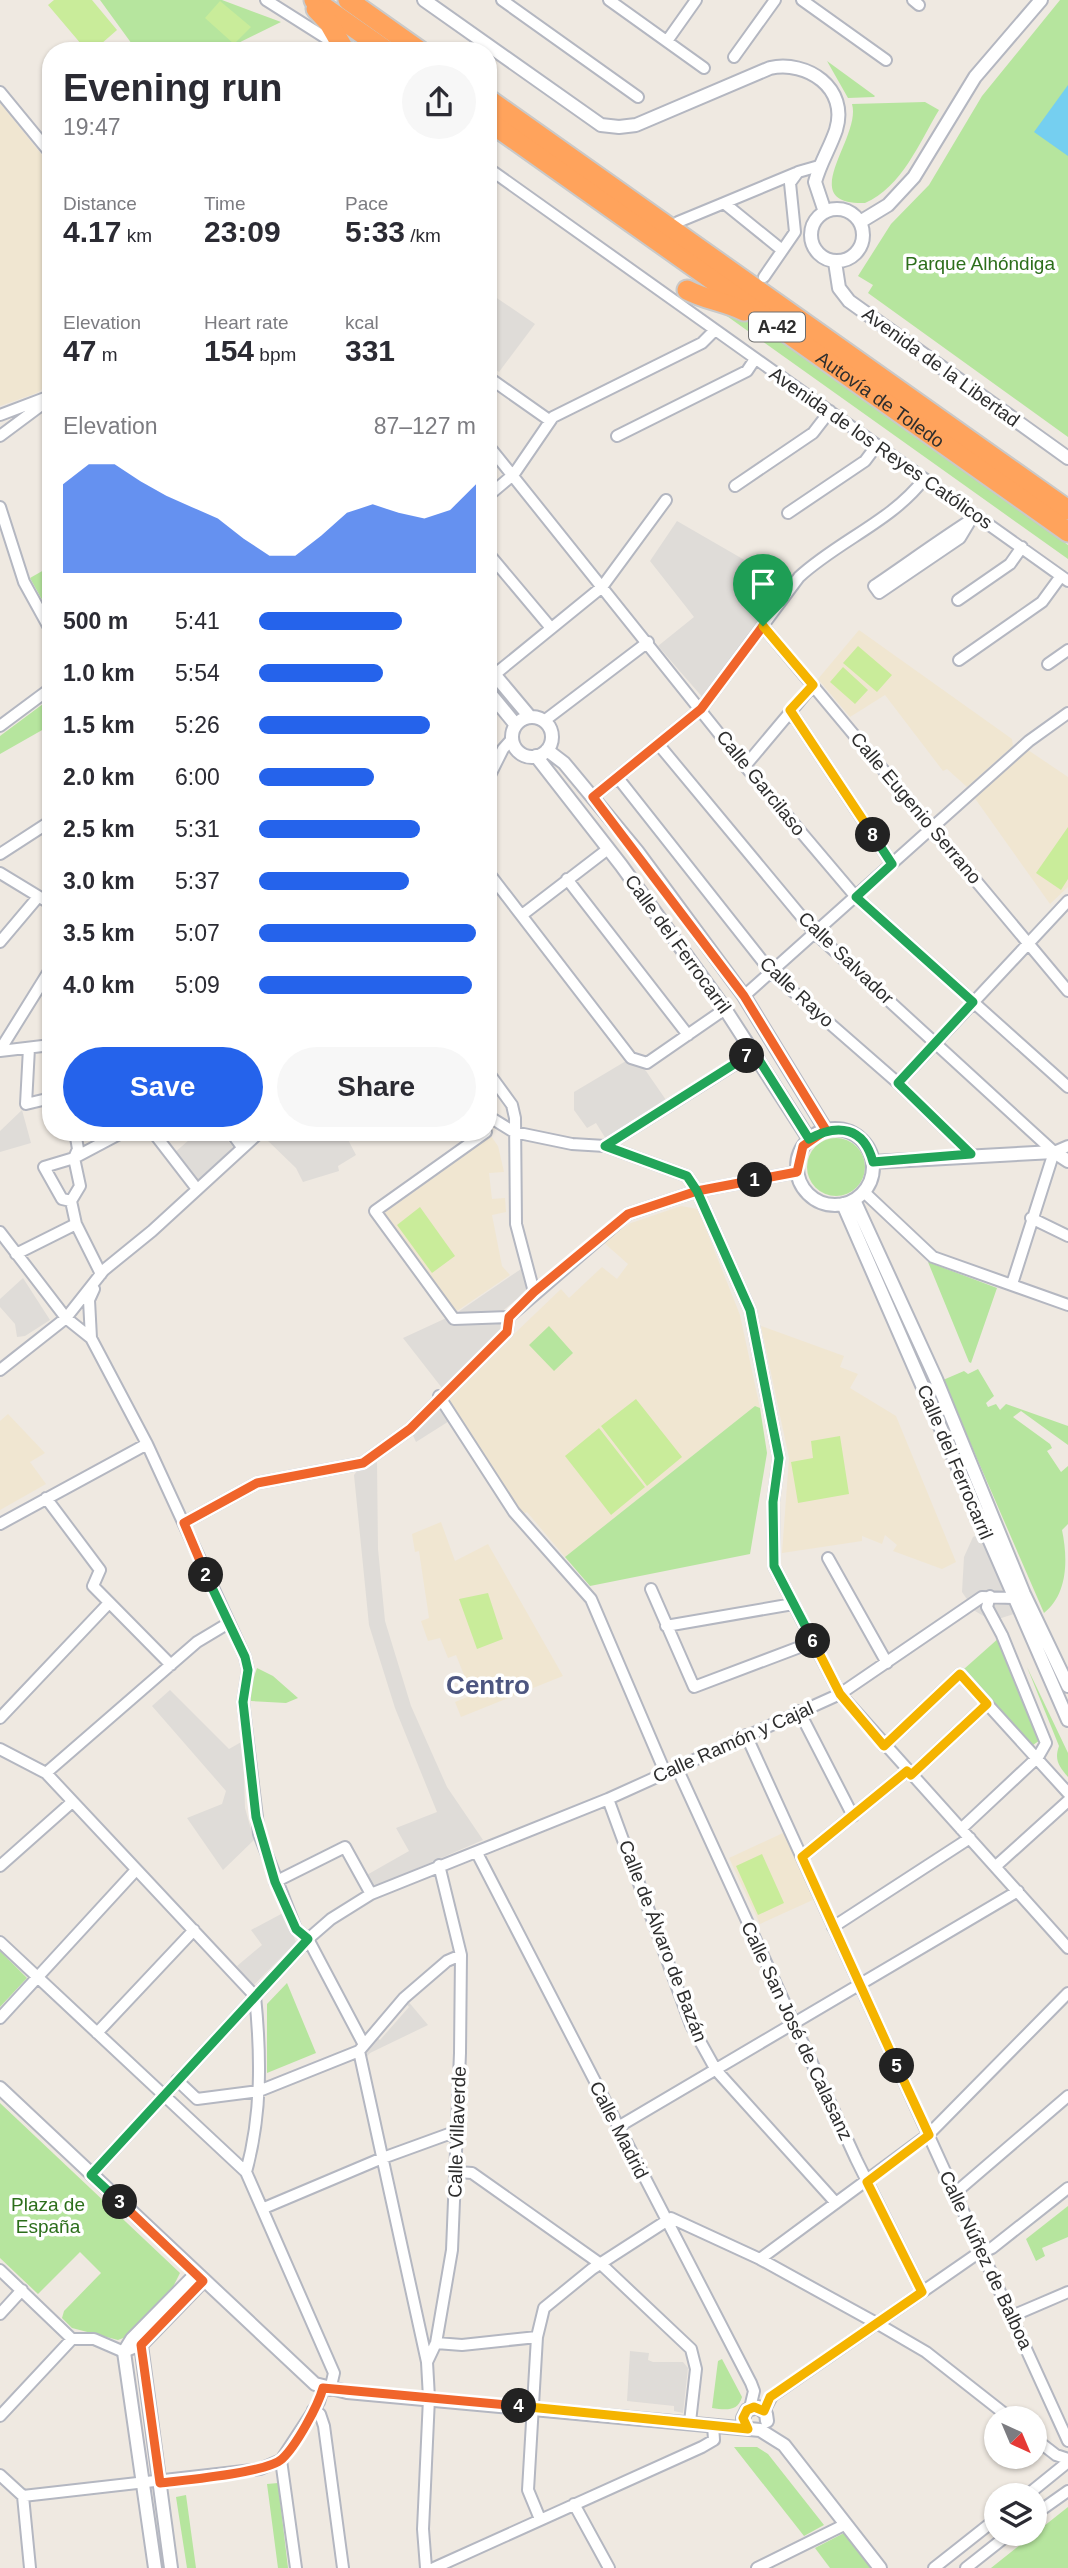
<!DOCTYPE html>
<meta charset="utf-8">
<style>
body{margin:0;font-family:Helvetica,sans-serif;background:#f7f7f7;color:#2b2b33;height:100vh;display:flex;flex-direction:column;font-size:26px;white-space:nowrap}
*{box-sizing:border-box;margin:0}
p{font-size:23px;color:#7c7c81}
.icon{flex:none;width:38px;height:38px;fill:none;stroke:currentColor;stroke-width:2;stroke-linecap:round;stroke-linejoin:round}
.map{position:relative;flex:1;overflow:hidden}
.panel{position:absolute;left:42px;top:42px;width:455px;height:1099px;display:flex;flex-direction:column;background:#fff;border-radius:28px;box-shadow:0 2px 5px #0004}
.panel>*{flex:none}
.needle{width:46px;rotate:136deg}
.buttons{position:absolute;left:984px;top:2406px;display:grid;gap:14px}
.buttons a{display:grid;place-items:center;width:63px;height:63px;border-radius:50%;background:#fff;box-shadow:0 2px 5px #0004;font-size:35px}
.pin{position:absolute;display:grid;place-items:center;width:60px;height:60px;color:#fff;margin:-72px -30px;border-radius:50% 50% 50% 0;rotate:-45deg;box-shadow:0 0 7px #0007}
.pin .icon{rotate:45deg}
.km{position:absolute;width:35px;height:35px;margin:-18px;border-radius:50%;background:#222;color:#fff;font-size:19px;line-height:35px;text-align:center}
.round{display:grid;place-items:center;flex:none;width:74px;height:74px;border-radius:37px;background:#f7f7f7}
.headline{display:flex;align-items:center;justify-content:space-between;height:119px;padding:0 21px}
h1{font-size:38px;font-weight:600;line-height:52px}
.figures{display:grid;grid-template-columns:repeat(3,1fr);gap:10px;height:119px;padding:7px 21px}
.figures div{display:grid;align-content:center}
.figures b{font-size:30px;font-weight:600}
.figures small{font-size:19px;font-weight:400}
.figures p{font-size:19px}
.chart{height:196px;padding:14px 21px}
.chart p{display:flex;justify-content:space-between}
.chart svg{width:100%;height:126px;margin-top:7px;fill:#2563eb;opacity:.7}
.primary-button{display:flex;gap:14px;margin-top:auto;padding:14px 21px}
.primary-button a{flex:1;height:80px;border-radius:42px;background:#2563eb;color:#fff;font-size:28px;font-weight:600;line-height:80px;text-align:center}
.primary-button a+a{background:#f7f7f7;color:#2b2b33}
ul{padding:0 21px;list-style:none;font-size:23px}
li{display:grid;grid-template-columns:112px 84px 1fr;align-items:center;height:52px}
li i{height:18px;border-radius:9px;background:#2563eb}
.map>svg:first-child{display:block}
.education{fill:#f0e6d1}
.green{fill:#b6e59e}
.pitch{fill:#c9ec9a}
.plaza{fill:#dfdcd8}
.water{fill:#75cff0}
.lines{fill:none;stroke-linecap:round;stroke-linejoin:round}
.minor-casing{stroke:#b4b7c1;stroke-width:14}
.tertiary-casing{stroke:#b4b7c1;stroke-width:16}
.motorway-casing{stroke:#c9c9c9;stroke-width:23}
.minor{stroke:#fff;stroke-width:10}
.tertiary{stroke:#fff;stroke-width:12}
.motorway{stroke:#ffa35c;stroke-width:19}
.split-1-casing{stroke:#fff;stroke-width:14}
.split-2-casing{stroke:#fff;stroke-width:14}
.split-3-casing{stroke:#fff;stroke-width:14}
.split-4-casing{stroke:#fff;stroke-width:14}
.split-5-casing{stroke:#fff;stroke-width:14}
.split-6-casing{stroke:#fff;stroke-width:14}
.split-7-casing{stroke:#fff;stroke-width:14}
.split-8-casing{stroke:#fff;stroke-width:14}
.split-9-casing{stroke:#fff;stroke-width:14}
.split-1{stroke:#f0652b;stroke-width:9}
.split-2{stroke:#f0652b;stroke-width:9}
.split-3{stroke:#22a559;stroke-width:9}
.split-4{stroke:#f0652b;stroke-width:9}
.split-5{stroke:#f5b400;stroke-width:9}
.split-6{stroke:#f5b400;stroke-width:9}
.split-7{stroke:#22a559;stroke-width:9}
.split-8{stroke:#22a559;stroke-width:9}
.split-9{stroke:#f5b400;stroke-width:9}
.labels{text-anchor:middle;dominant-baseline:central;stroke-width:7;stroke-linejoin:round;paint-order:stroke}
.shield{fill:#fff;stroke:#6d6d6d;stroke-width:2}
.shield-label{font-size:18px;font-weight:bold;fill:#2e2e2e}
.park-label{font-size:19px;fill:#2c6e1b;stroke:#fff}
.street-label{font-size:19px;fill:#2e2e2e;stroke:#fff}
.district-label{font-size:26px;font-weight:bold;fill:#4d5680;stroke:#fff}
</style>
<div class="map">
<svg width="1068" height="2568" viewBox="0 0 1068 2568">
<rect width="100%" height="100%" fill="#efe9e1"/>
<path class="education" d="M0,103L51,166V382L37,393L0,406Z
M859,630L1012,739L1013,746L967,787L947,769L943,771L885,695L850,717L818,679Z
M1028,750L1068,777V887L1050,904L974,797Z
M491,1136L498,1146L504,1172L489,1173L492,1199L505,1198L506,1212L492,1215L502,1266L510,1275L457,1311L452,1309L383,1214Z
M681,1206L698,1209L740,1315L760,1408L755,1406L565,1557L527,1512L523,1514L446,1399L561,1289L569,1298L602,1267L617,1279L628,1264L602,1241L631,1223Z
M761,1326L844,1356L840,1367L858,1374L850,1388L896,1416L956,1562L942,1569L893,1551L897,1545L885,1535L882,1544L862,1536V1541L782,1553L789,1458Z
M8,1414L45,1453L30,1462L46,1484L0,1510V1421Z
M441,1522L455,1561L488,1544L563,1676L461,1717L455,1702L472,1695L456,1655L448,1658L440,1638L428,1641L421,1621L429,1618L419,1551L415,1552L412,1534Z
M785,1832L815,1899L760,1924L729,1858Z"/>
<path class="green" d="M100,0H222L281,22L222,51H137Z
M1060,0H1068V437L868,293L873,285L858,276L891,224L929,185L982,96Z
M827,61L875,96L874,97L848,98Z
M925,102L939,110C919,143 902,187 865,203C793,205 862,138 852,104Z
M728,310L775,337L1068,545V559L724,314Z
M51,566V616L30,578Z
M51,698V725L0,754V736Z
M807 1167a29 29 0 1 1 58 0a29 29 0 1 1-58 0Z
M928,1262L997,1288L971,1363L969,1362Z
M549,1326L573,1353L554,1371L529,1345Z
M978,1369L994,1396L986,1403L988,1407L996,1404L1000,1410L1006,1404L1068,1426V1445L1021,1411L1013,1417L1050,1444L1052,1448L1047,1451L1061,1472L1068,1466V1524L1062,1530C1068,1559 1068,1594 1044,1613L943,1380L964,1371L968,1374Z
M755,1406L760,1408L767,1453L750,1554L590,1586L565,1557Z
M1000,1637L1043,1738L1033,1745L964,1669Z
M1027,1667L1068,1753V1777C1059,1766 1054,1760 1059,1746Z
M257,1668L273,1676L298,1698L286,1703L251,1701V1686Z
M0,1951L27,1978L0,2007Z
M287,1983L316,2053L267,2073V2004Z
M0,2103L180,2273L172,2289L131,2335L118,2340L72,2328L62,2318L64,2311L101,2273L80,2252L38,2294L0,2258Z
M1068,2206V2237L1042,2248L1045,2256L1036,2261L1026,2239Z
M722,2359L742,2397C738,2412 725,2410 712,2408L718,2361Z
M734,2447H757L768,2454L824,2525L804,2536Z
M278,2483L288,2568H278L267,2484Z
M186,2495L196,2568H187L176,2497Z
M1068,2507V2568H991Z
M844,2533L872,2568H830L815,2548Z"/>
<path class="pitch" d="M54,0H92L117,30L93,51H87L48,5Z
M220,1L251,27L234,44L205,18Z
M858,646L892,675L877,692L843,663Z
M843,667L868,690L855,704L830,682Z
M1068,827V879L1061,890L1036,873Z
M420,1207L455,1256L432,1273L397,1225Z
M636,1399L682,1457L647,1486L601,1426Z
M599,1428L645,1487L611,1515L565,1456Z
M840,1436L849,1494L798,1503L791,1462L813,1458L811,1441Z
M488,1593L503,1639L477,1649L459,1599Z
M762,1854L784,1903L758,1915L736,1866Z"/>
<path class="plaza" d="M488,292L535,324L499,372L488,364Z
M677,521L786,584L704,699L658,646L694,617L650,561Z
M631,1058L646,1071L666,1100L606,1139L596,1123L587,1128L574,1110V1092Z
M22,1110L31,1143L0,1152V1131Z
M198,1132H221L233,1147L195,1184L173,1154Z
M270,1132H344L356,1155L338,1166L339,1171L303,1182L296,1168L267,1140Z
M521,1269L527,1291L500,1313V1331L442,1388L403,1338L455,1314Z
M23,1278L50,1320L25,1336L17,1337L15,1324L0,1307V1299Z
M439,1396L454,1418L416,1442L410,1429Z
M377,1461L378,1549L385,1621L411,1706L447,1787L483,1840L371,1888L365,1876L409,1851L396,1828L437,1812L395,1708L369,1625L354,1475L363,1463Z
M981,1533L1017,1613L992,1621L975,1611L962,1592L964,1557L973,1537Z
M170,1690L229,1749L243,1741L245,1808L254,1840L223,1870L187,1818L222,1804L226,1791L152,1706Z
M283,1913L296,1942L253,1986L237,1966L262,1945L251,1930Z
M407,2000L428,2025L370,2053L363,2061L365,2050L374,2035L380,2040L409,2007L405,2002Z
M630,2351L649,2353L648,2360L653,2362H683L688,2368L683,2413L674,2411V2406L627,2401Z"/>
<path class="water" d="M1068,85V156L1034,132Z"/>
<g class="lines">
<g class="minor-casing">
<path id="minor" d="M266,0L337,45
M502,0L638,97
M609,0L704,68
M802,0L886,60
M913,0L919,5
M667,41L696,0
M734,57L775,0
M0,92L51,154
M488,168L1068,581
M724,203L796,173
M678,222L724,203L782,250
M764,277L795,232L790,183L798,172L819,166
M488,377L549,420
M0,415L45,398
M0,436L51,398
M617,436L747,371L755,359
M488,445L745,766L856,897L1068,1087
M735,486L813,433L830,411
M488,496L514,474L553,417L702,343L714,331
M0,507L24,582L51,631
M788,513L865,461L877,445
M972,518L960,538L879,593L874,586C908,563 942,538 977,516
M488,553L551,628
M958,600L1010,564L1022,547
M763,626L1068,991
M959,660L1042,602L1061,576
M1048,664L1068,650
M494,675L602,587L666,500
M790,710L892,864
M544,721L648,642
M0,726L51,688
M659,745L815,933L1054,1152
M745,766L813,685
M618,778L772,973L898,1083L971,1154
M488,779L503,749L511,740
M593,797L701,709L799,577C838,541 892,521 924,479
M0,854L51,821
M488,872L631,1058L647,1063L725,1009
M0,873L51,904
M567,879L688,1035
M522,915L608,849
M0,942L38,897
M744,996L1029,741L1068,713
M29,1048L26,1104L51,1098
M0,1050L51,968
M0,1051L51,1045
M488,1072L512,1105L515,1118L516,1224L534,1292
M898,1083L1068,901
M488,1116L514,1132L572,1144L605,1146L687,1176L697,1191L750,1310L779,1458L773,1502L774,1566L840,1694L1068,1948
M153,1132L197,1189
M231,1132L242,1147
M486,1132L375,1211L454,1319L509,1317L628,1214L697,1191L797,1172
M605,1146L754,1052
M1054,1152L1068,1146
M74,1158L78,1149L75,1132
M864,1192L933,1257L1068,1305
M71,1201L62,1199L44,1167L74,1158L123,1132
M71,1201L76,1224L101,1274
M71,1201L80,1186L74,1158
M1031,1218L1068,1236
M0,1232L66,1318L91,1338L147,1444L245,1657L248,1670L243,1702L259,1834L296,1929L308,1939L363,2043
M16,1254L76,1224
M1012,1284L1054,1152
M91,1338L89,1300L94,1289
M0,1370L66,1318L104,1270L152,1231L260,1132
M439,1396L514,1512L591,1599L665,1772
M46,1498L100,1570L93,1586L171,1665
M184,1523L257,1483L363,1463L410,1429L507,1332L509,1317
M0,1524L147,1444
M828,1558L887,1663
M651,1589L694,1687L813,1642
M666,1626L793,1604
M799,1711L853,1816
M0,1718L108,1604
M746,1735L1068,2441
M884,1746L960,1674L1068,1793
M0,1749L46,1773L255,1996C261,2055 262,2114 246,2172
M677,1768L856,2159L922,2292
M46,1773L197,1642L227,1624
M911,1775L987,1704
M608,1799L691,2025L716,2070L836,2203
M961,1829L1038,1757L1046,1743L1002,1635L987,1607L990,1596
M477,1853L751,2383L754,2391L750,2408
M802,1857L907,1771
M0,1866L71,1803
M996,1866L1068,1801
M275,1882L345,1847L371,1894
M833,1927L970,1838
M0,1942L246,2172L334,2373L330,2390
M0,2018L136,1870
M97,2033L194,1930
M359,2051L427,2362
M177,2080L197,2099L259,2091L359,2051L404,1998L447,1961L461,1955
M618,2127L1018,1891
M457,2172L472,2173L602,2265L691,2349L696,2369L690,2422
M91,2175L308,1939L331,1919L371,1894L608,1799L840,1694L982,1597L1013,1598
M955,2193L1068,2096
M264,2208L380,2159L457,2131
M760,2259L928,2135L1068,1993
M0,2270L72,2339
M0,2314L22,2290
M1012,2316L1068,2292
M436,2343L462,2345L537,2337
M313,2410L320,2414L324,2426L343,2568
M764,2411L772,2396L974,2256L992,2248L1068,2188
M0,2416L72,2339H94L124,2352L141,2345
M1034,2438L1056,2455L1068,2459
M281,2460L296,2568
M0,2475L23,2496L260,2469L281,2460L319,2402L323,2388
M23,2496L30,2568
M1026,2496L1068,2462
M574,2504L609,2568
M1034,2515L1068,2491
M540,2519L528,2490L537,2337L544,2308L592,2269L671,2218L760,2259L878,2324L926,2352L1010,2418
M426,2568L423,2529L429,2398L427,2362L436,2343L452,2250L460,2053L461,1955L439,1865
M434,2568L702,2447L714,2440L713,2425
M757,2568L844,2525
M934,2568L996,2519
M966,2568L1009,2534"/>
</g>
<g class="tertiary-casing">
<path id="tertiary" d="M424,0L601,125L619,127L636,125L770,68C807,60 849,88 836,130C830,148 820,163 815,182L825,212
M811 235a26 26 0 1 1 52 0a26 26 0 1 1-52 0Z
M860,222L888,205L914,177L975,77L1041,0
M835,262L839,288L849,301L1068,458
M488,667L530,717
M488,691L516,725
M512 737a20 20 0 1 1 40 0a20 20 0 1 1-40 0Z
M547,750L564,763L637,851L744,996L826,1130
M536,756L621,865L725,1009L809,1139
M797 1167a38 38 0 1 1 76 0a38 38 0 1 1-76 0Z
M873,1162L1054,1152L1068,1161
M854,1200L936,1379L1024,1594L1068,1686
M843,1204L1068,1720
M0,2088L315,2384L347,2392L760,2430L784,2445L880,2568
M743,2418L747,2410L758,2407L766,2414L767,2421
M155,2568L124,2352L132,2339L196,2274
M171,2568L141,2345L203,2281"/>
</g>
<g class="motorway-casing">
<g id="motorway">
<path d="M314,0L387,51"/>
<path d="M348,0L420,51"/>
<path d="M316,9L329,23L345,51"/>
<path d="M488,99L1068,510"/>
<path id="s1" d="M488,121L1068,532"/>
<path d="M687,290C706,300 726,302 744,311"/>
</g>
</g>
<use href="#minor" class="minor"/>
<use href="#tertiary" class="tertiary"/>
<use href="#motorway" class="motorway"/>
</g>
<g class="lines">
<g class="split-1-casing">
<path id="split-1" d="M755,1180L797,1172L803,1146L826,1130L744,996L593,797L701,709L763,626"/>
</g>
<g class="split-2-casing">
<path id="split-2" d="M206,1575L184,1523L257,1483L363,1463L410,1429L507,1332L509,1317L534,1292L628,1214L697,1191L755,1180"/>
</g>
<g class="split-3-casing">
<path id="split-3" d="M120,2202L91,2175L308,1939L296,1929L275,1882L256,1817L243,1702L248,1670L245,1657L206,1575"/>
</g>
<g class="split-4-casing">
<path id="split-4" d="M120,2202L203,2281L141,2345L160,2483C184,2480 267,2473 282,2459C296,2446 318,2406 323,2388L519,2406"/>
</g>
<g class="split-5-casing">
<path id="split-5" d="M519,2406L748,2429L743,2418L747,2410L754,2407L764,2411L770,2397L922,2292L867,2182L929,2135L897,2066"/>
</g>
<g class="split-6-casing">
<path id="split-6" d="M813,1641L840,1694L884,1746L960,1674L987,1704L911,1775L907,1771L802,1857L897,2066"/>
</g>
<g class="split-7-casing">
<path id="split-7" d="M747,1056L605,1146L687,1176L697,1191L750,1310L779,1458L773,1502L774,1566L813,1641"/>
</g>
<g class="split-8-casing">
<path id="split-8" d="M747,1056L754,1052L809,1139C838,1123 864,1127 873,1162L971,1154L898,1083L973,1002L856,897L892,864L873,835"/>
</g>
<g class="split-9-casing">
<path id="split-9" d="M763,626L813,685L790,710L873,835"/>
</g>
<use href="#split-1" class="split-1"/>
<use href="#split-2" class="split-2"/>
<use href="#split-3" class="split-3"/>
<use href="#split-4" class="split-4"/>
<use href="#split-5" class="split-5"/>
<use href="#split-6" class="split-6"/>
<use href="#split-7" class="split-7"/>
<use href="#split-8" class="split-8"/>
<use href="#split-9" class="split-9"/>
</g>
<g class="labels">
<rect class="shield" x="749" y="312.5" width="56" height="29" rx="5"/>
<g class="shield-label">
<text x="777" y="327">A-42</text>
</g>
<g class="park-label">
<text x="980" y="263">Parque Alhóndiga</text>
<text x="48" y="2204">Plaza de<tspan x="48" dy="22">España</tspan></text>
</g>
<g class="street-label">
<text transform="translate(941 367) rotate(36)">Avenida de la Libertad</text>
<text stroke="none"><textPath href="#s1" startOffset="481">Autovía de Toledo</textPath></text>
<text transform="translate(881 448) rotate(35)">Avenida de los Reyes Católicos</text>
<text transform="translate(761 783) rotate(51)">Calle Garcilaso</text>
<text transform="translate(916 808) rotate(50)">Calle Eugenio Serrano</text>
<text transform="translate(678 944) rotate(54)">Calle del Ferrocarril</text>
<text transform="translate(846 958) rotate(44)">Calle Salvador</text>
<text transform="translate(797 992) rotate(43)">Calle Rayo</text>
<text transform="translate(955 1462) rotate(67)">Calle del Ferrocarril</text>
<text transform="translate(733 1742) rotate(-24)">Calle Ramón y Cajal</text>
<text transform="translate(663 1941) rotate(69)">Calle de Álvaro de Bazán</text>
<text transform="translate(797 2031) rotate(65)">Calle San José de Calasanz</text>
<text transform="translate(619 2130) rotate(63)">Calle Madrid</text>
<text transform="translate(457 2132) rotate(-88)">Calle Villaverde</text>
<text transform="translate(986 2260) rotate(65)">Calle Núñez de Balboa</text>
</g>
<g class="district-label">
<text x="488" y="1685">Centro</text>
</g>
</g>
</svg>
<div class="buttons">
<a><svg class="needle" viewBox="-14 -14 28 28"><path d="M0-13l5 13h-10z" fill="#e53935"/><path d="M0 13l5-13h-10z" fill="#7c7c81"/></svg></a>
<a><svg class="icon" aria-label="layers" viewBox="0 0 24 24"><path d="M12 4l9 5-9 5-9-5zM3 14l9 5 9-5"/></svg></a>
</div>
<div class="pin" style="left:763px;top:626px;background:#1e9e55"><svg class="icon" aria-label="arrive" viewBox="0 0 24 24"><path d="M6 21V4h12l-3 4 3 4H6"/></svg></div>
<b class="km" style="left:755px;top:1180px">1</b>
<b class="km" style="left:206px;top:1575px">2</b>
<b class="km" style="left:120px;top:2202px">3</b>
<b class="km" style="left:519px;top:2406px">4</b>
<b class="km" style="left:897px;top:2066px">5</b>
<b class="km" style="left:813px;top:1641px">6</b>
<b class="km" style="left:747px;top:1056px">7</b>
<b class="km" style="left:873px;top:835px">8</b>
<section class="panel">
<div class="headline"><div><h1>Evening run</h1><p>19:47</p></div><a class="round"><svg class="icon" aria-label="share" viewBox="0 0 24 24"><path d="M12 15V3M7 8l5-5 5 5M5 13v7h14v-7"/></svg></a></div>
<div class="figures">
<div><p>Distance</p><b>4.17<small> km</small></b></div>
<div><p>Time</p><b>23:09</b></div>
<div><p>Pace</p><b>5:33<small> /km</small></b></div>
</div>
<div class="figures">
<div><p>Elevation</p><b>47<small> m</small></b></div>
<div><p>Heart rate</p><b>154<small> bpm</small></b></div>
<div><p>kcal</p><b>331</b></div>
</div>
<div class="chart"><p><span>Elevation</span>87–127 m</p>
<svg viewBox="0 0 160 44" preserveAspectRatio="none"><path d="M0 44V13L10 6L20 6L30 12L40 17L50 21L60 25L70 32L80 38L90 38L100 31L110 23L120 20L130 23L140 25L150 22L160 13V44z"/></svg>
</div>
<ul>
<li><b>500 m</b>5:41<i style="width:66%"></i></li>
<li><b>1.0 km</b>5:54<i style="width:57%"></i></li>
<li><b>1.5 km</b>5:26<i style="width:79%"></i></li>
<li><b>2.0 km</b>6:00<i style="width:53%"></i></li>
<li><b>2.5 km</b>5:31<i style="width:74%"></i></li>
<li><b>3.0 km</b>5:37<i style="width:69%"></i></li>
<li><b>3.5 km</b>5:07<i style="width:100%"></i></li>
<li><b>4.0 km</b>5:09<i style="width:98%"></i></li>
</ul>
<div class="primary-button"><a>Save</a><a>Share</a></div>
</section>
</div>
